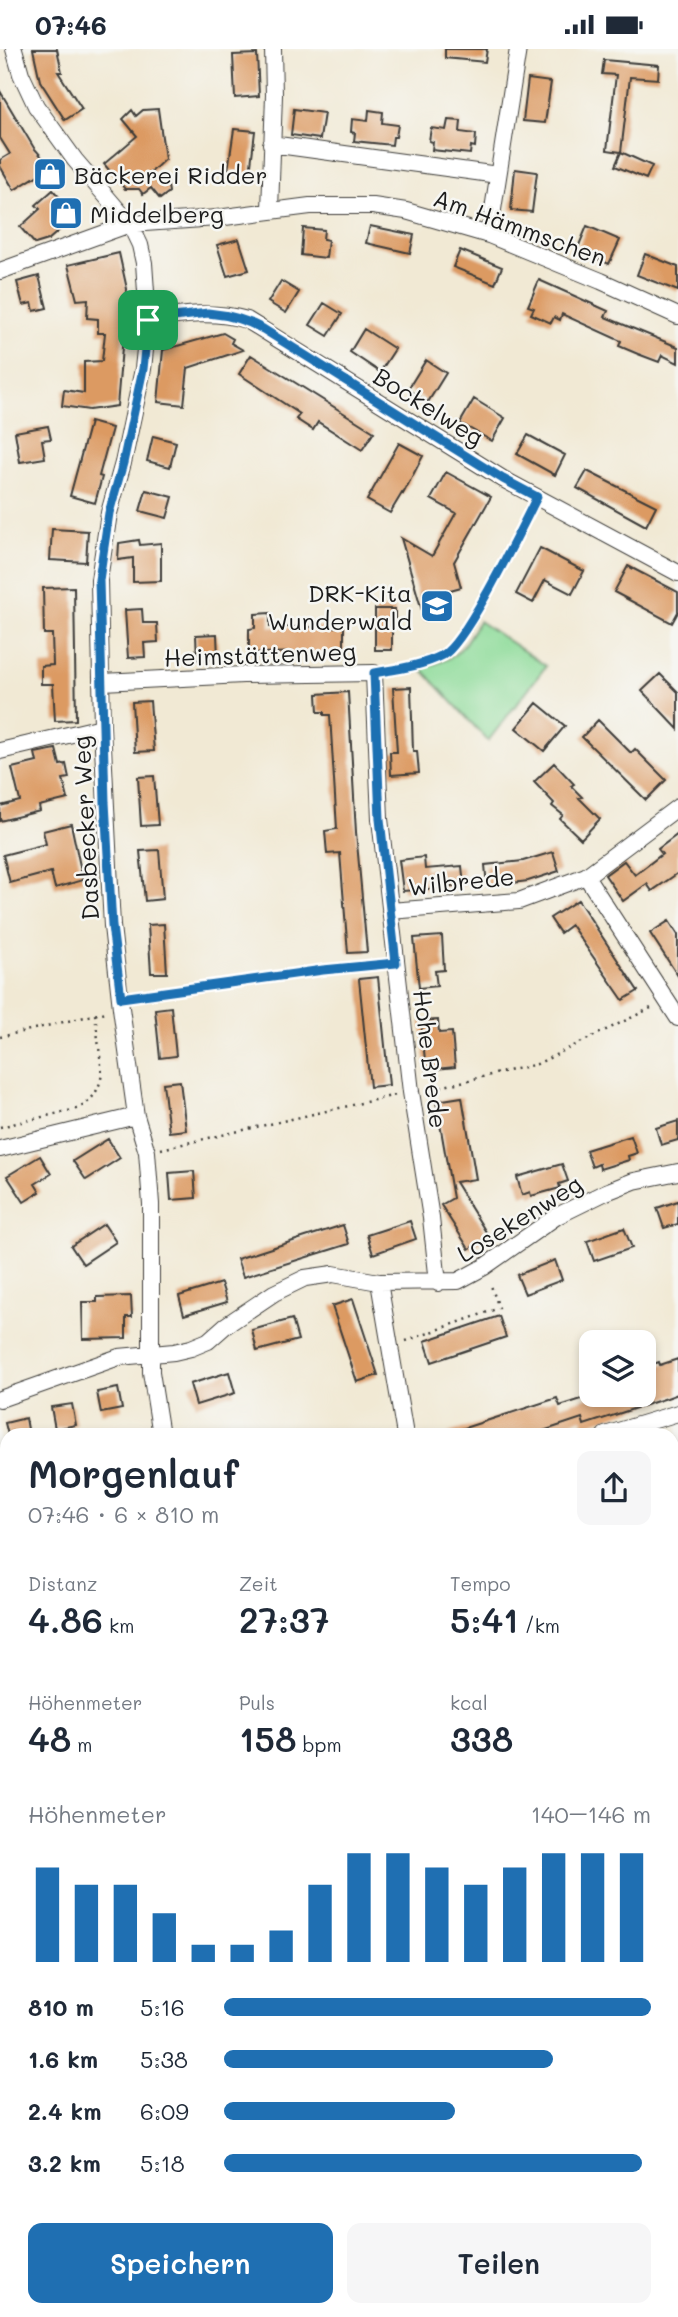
<!DOCTYPE html>
<html lang="de">
<meta charset="utf-8">
<style>
body{margin:0;font-family:Mali,sans-serif;background:#f6f6f7;color:#1f2937;height:100vh;display:flex;flex-direction:column;font-size:26px;white-space:nowrap}
*{box-sizing:border-box;margin:0}
p{font-size:23px;color:#747a83}
.icon{flex:none;width:38px;height:38px;fill:none;stroke:currentColor;stroke-width:2;stroke-linecap:round;stroke-linejoin:round}
.map{position:relative;flex:1;overflow:hidden}
.sheet{position:absolute;left:0px;top:1379px;width:679px;height:889px;display:flex;flex-direction:column;background:#fff;border-radius:21px 21px 0 0;box-shadow:0 4px 10px #0003}
.sheet>*{flex:none}
.controls{position:absolute;left:579px;top:1281px;display:grid;gap:14px}
.controls a{display:grid;place-items:center;width:77px;height:77px;border-radius:14px;background:#fff;box-shadow:0 4px 10px #0003;font-size:35px}
.pin{position:absolute;display:grid;place-items:center;width:60px;height:60px;color:#fff;margin:-30px;border-radius:14px;box-shadow:0 4px 10px #0006}
.round{display:grid;place-items:center;flex:none;width:74px;height:74px;border-radius:14px;background:#f6f6f7}
.head{display:flex;align-items:center;justify-content:space-between;height:119px;padding:0 28px}
h1{font-size:38px;font-weight:600;line-height:52px}
.metrics{display:grid;grid-template-columns:repeat(3,1fr);gap:10px;height:119px;padding:7px 28px}
.metrics div{display:grid;align-content:center}
.metrics b{font-size:35px;font-weight:600}
.metrics small{font-size:19px;font-weight:400}
.metrics p{font-size:19px}
.chart{height:196px;padding:14px 28px}
.chart p{display:flex;justify-content:space-between}
.chart svg{width:100%;height:126px;margin-top:7px;stroke:#1f6fb2;stroke-width:6}
.cta{display:flex;gap:14px;margin-top:auto;padding:14px 28px}
.cta a{flex:1;height:80px;border-radius:14px;background:#1f6fb2;color:#fff;font-size:28px;font-weight:600;line-height:80px;text-align:center}
.cta a+a{background:#f6f6f7;color:#1f2937}
ul{padding:0 28px;list-style:none;font-size:23px}
li{display:grid;grid-template-columns:112px 84px 1fr;align-items:center;height:52px}
li i{height:18px;border-radius:9px;background:#1f6fb2}
.status{display:flex;justify-content:space-between;align-items:center;height:49px;padding:0 35px;background:#fff;direction:ltr}
.status svg{height:19px;fill:currentColor}
.map>svg:first-child{display:block}
.green{fill:#8ddb99;stroke:#547c5a;stroke-width:2}
.water{fill:#65b7e0;stroke:#406a7e;stroke-width:2}
.building{fill:#dc9a62}
.lines{fill:none;stroke-linecap:round;stroke-linejoin:round}
.minor-casing{stroke:#3c3b38;stroke-width:18}
.path{stroke:#3c3b38;stroke-width:2.5;stroke-dasharray:2 5;stroke-linecap:butt}
.minor{stroke:#fff;stroke-width:16}
.route-casing{stroke:#fff;stroke-width:14}
.route{stroke:#1f6fb2;stroke-width:9}
.labels{text-anchor:middle;dominant-baseline:central;stroke-width:5;stroke-linejoin:round;paint-order:stroke}
.poi-label{font-size:24px;fill:#1c1c1c;stroke:#f6f6f2;text-anchor:start}
.street-label{font-size:24px;fill:#1c1c1c;stroke:#f6f6f2}
</style>
<div class="status"><b>07:46</b><svg viewBox="0 0 49 12"><path d="M0 12V9h3v3zM5 12V6h3v6zM10 12V3h3v9zM15 12V0h3v12zM26 1h20v11H26zM47 4h2v5h-2z"/></svg></div>
<div class="map">
<svg width="678" height="2268" viewBox="0 0 678 2268">
<rect width="100%" height="100%" fill="#f6f6f2"/>
<filter id="ink" filterUnits="userSpaceOnUse"><feTurbulence type="fractalNoise" baseFrequency=".0143" numOctaves="2"/><feDisplacementMap in="SourceGraphic" scale="14" xChannelSelector="R" yChannelSelector="G"/><feConvolveMatrix kernelMatrix="1 2 1 2 8 2 1 2 1" color-interpolation-filters="sRGB"/></filter>
<filter id="wash" filterUnits="userSpaceOnUse"><feTurbulence type="fractalNoise" baseFrequency=".00686" numOctaves="4" result="noise"/><feDisplacementMap in="SourceGraphic" scale="28" xChannelSelector="R" yChannelSelector="G"/><feGaussianBlur stdDeviation="1.57" result="paint"/><feColorMatrix in="noise" values="0 0 0 0 0 0 0 0 0 0 0 0 0 0 0 0 0 1.4 0 .05"/><feComposite in="paint" operator="in"/></filter>
<g filter="url(#wash)">
<rect width="100%" height="100%" fill="#f1e9d4"/>
<path class="green" d="M479,572L546,617L488,692L421,619C459,610 459,603 479,572Z
M0,1832L7,1842V1897L0,1903Z"/>
<path class="water" d="M672,1563H678V1727L672,1732Z"/>
<g id="blocks">
<path class="building" d="M33,0H57L62,23H58L82,60L65,71L40,32Z
M445,0H487L485,13L445,9Z
M257,5L259,47L235,49L233,6Z
M604,11L659,16L658,30L630,28L621,103L607,101L616,26L602,25Z
M528,30L551,33L545,74L523,72Z
M0,42L34,99L51,118L14,141L0,117V111L10,105L0,89Z
M158,60L165,110L148,126L167,131L169,143L160,150L151,139L143,145L139,140H125L104,115L137,87L123,70L132,61L136,67L143,61Z
M294,60L324,64L320,90L291,86Z
M369,61L383,63L382,74L398,76L396,88H393L392,96L354,92L355,84L351,83L352,70L368,72Z
M448,71L461,72L460,83L476,85L475,98L471,97L470,105L432,101L433,93L429,92L431,79L446,81Z
M234,80L255,82L250,124L228,121Z
M621,103L652,117L646,130L615,117Z
M515,120L537,123L532,163L511,161Z
M53,141L76,167L48,191L35,195L20,178L40,160L36,156Z
M370,177L414,186L410,204L366,194Z
M587,177L620,191L609,215L577,201Z
M303,179L324,181L323,190L328,191L326,209L301,206Z
M239,190L249,221L227,227L217,196Z
M460,201L502,218L495,235L453,218Z
M119,204L127,240L117,357L89,361L62,357L64,341L84,344V313L102,312L105,284H98V270L87,269L88,250L77,251L68,216Z
M645,205L678,218V242L637,226Z
M39,227L47,259L34,262L32,254L23,256L17,233Z
M539,231L608,262L605,268L678,298V314L662,306L659,313L638,305L619,297L621,292L562,265L560,271L554,268L551,274L531,265L534,259L528,257Z
M281,232L299,243L286,264L268,253Z
M324,254L342,265L328,287L310,276Z
M364,280L395,300L380,323L350,303Z
M223,284L233,290L231,294L243,301L188,319L184,356L158,353L163,301Z
M251,306L374,383L362,401L318,373L313,381L296,370L300,365L239,325Z
M426,311L446,324L428,353L408,340Z
M474,350L505,369L492,392L460,374Z
M90,373L112,379L99,427L102,428L95,454L70,447Z
M48,377L51,390L42,391L45,409L20,413L15,383Z
M528,386L565,406L555,426L517,405Z
M153,387L176,393L170,418L147,412Z
M399,394L423,407L403,445L402,444L390,464L367,451Z
M587,422L656,457L646,477L577,439Z
M446,423L491,448L454,513L461,538L443,543L449,565L425,572L401,489L432,507L456,464L431,450Z
M146,441L173,448L167,469L140,462Z
M52,480L88,482L86,513L50,511Z
M139,491L140,496L161,494V532L133,533V509L118,511L119,494Z
M540,499L584,522L572,545L545,531L533,554L516,545Z
M628,517L678,543V563L672,574L614,543Z
M74,538L76,671L55,672L53,635H41V617L53,616L52,585H44L43,539Z
M142,560L143,574H157L158,593L144,594L145,608L128,609L125,561Z
M375,560H395V575H392V601H375Z
M270,564V578H344V603L249,604V580L255,579V565Z
M217,585L218,610L197,611L196,586Z
M660,625L678,643V680L642,642Z
M411,638L413,702H417L419,724L391,726L390,703H397L393,639Z
M348,643L356,783L367,903L348,904L340,804L327,805L325,782L337,780L330,666H324V663H318L317,645Z
M150,652L154,702L135,703L132,653Z
M537,654L565,677L544,702L516,679Z
M598,671L631,704L635,700L666,731L646,751L582,688Z
M56,700L60,716L66,715L69,729L63,730L68,750L39,757L40,762L0,772V757L20,752L12,719L37,713L35,704Z
M554,714L574,735L571,737L582,748L579,749L600,770L581,790L560,770L563,766L552,757L554,754L534,733Z
M154,727L158,776L141,777L138,728Z
M71,775L83,831L55,839L51,823L10,834L3,806L46,795L43,782Z
M678,785V824L652,842L647,835L623,852L605,826L624,812L635,826L662,805L658,800Z
M159,801L163,850L145,852L140,802Z
M553,803L559,822L528,832L487,837L485,816L523,812Z
M424,808L425,820L462,817L464,837L403,842L399,811Z
M578,851L638,942L623,951L571,876L560,884L550,869Z
M669,872L678,886V927L650,884Z
M164,875L167,924H151L148,876Z
M442,887L444,921L435,922L437,937L419,939L414,889Z
M378,928L389,1036L370,1038L359,930Z
M171,958L176,1007L160,1009L155,960Z
M438,971L439,984L452,983L455,1018L426,1021L421,972Z
M180,1032L186,1081L169,1083L163,1034Z
M462,1048L476,1130L455,1133L489,1188L469,1200L441,1156L453,1149L436,1052Z
M678,1072V1091L661,1096L656,1079Z
M631,1087L637,1104L628,1107L629,1111L600,1120L599,1115L592,1118L586,1101Z
M108,1090L120,1109L86,1131L73,1112Z
M40,1107L51,1125L35,1135L40,1143L24,1153L7,1127Z
M562,1115L568,1132L559,1135L560,1139L531,1147L530,1143L522,1146L517,1128Z
M194,1122L196,1149L171,1151L169,1124Z
M678,1152V1175L664,1179L657,1159Z
M410,1172L416,1190L373,1205L367,1186Z
M104,1175L116,1193L83,1215L71,1197Z
M343,1176L349,1195L243,1228L237,1210Z
M624,1179L632,1199L594,1212L587,1192Z
M555,1211L562,1231L525,1245L517,1226Z
M221,1234L227,1253L184,1266L179,1247Z
M131,1247L132,1268H126V1289L83,1290L82,1253H97V1248Z
M353,1250L378,1326L357,1333L332,1257Z
M499,1267L506,1288L432,1313L425,1292Z
M292,1270L298,1291L257,1302L252,1281Z
M678,1310V1345L667,1349L584,1376L582,1369L531,1386H449V1384L557,1349L560,1357L594,1346H644V1318L659,1313L660,1316Z
M229,1323L235,1344L196,1356L190,1335Z
M118,1339L122,1360L101,1364L97,1343Z
M72,1355L76,1376L55,1380L51,1358Z
M26,1369L29,1386H8L5,1374Z"/>
</g>
</g>
<g filter="url(#ink)">
<use href="#blocks" fill-opacity="0" stroke="#3c3b38" stroke-width="2"/>
<g class="lines">
<g class="minor-casing">
<path id="minor" d="M14,0L21,25L36,57L75,111L130,175L140,196L144,214L148,271L143,320L123,414L109,464L99,531L102,678L112,877L121,959L136,1067L147,1103L151,1155V1323L161,1386
M271,95L498,126
M270,161L274,46L273,0
M489,186L518,0
M0,222L130,175L217,169L310,157H373L406,162L489,186L601,232L678,267
M148,271C182,266 213,261 247,271L503,430L678,524
M102,633L243,626L374,624L380,770L411,1043L431,1169L438,1234
M0,702L102,678
M586,827L678,969
M390,862L519,852L586,827L678,758
M0,1100L136,1067
M379,1233L405,1386
M0,1350L119,1308L174,1303L191,1299L208,1292L225,1277L274,1244L305,1229L333,1225L379,1233L458,1232L484,1218L557,1167L606,1143L634,1132L678,1123
M605,1386L678,1364
M672,1465L678,1463
M0,1791L7,1801
M672,2145L678,2146
M56,2261L86,2268
M3,2268L7,2255
M113,2268L120,2261
M271,2268V2261"/>
</g>
<path class="path" d="M389,621L413,617L445,606L465,583L529,463
M135,946L382,915
M0,988L106,963
M427,1041L537,1015L653,958
M0,1078L76,1060C91,1055 100,1040 102,1024L95,965
M161,1100L396,1046
M406,1292L499,1259L490,1234
M672,1559L678,1558
M678,1737L674,1743L678,1744
M672,1834L678,1835"/>
<use href="#minor" class="minor"/>
</g>
</g>
<g class="lines" filter="url(#ink)">
<g class="route-casing">
<path id="route" d="M208,264C229,266 245,270 263,280L503,430L537,448C522,477 466,594 443,606C422,617 397,620 374,624L380,770L396,914L323,921L121,949L112,877L105,753L99,531L109,464L123,414L143,320L148,271Z"/>
</g>
<use href="#route" class="route"/>
</g>
<defs>
<g id="shop-square" transform="scale(1.75)"><rect x="-9" y="-9" width="18" height="18" rx="4" fill="#1f6fb2" stroke="#f6f6f2"/><path d="M-5-2.5h2.3a2.7 3.5 0 0 1 5.4 0H5L5.5 6h-11ZM-1.5-2.5h3a1.5 2.3 0 0 0-3 0Z" fill="#fff"/></g>
<g id="school-square" transform="scale(1.75)"><rect x="-9" y="-9" width="18" height="18" rx="4" fill="#1f6fb2" stroke="#f6f6f2"/><path d="M0-5L7-2L0 1L-7-2ZM-4 1L0 2.5L4 1V4Q0 6-4 4Z" fill="#fff"/></g>
</defs>
<g fill-rule="evenodd">
<use href="#shop-square" x="50" y="125"/>
<use href="#shop-square" x="66" y="164"/>
<use href="#school-square" x="437" y="557"/>
</g>
<g class="labels">
<g class="poi-label">
<text x="74" y="125">Bäckerei Ridder</text>
<text x="90" y="164">Middelberg</text>
<text x="412" y="543" text-anchor="end">DRK-Kita<tspan x="412" dy="28">Wunderwald</tspan></text>
</g>
<g class="street-label">
<text transform="translate(520 178) rotate(20)">Am Hämmschen</text>
<text transform="translate(429 357) rotate(32)">Bockelweg</text>
<text transform="translate(260 605) rotate(-2)">Heimstättenweg</text>
<text transform="translate(85 779) rotate(-93)">Dasbecker Weg</text>
<text transform="translate(461 832) rotate(-6)">Wilbrede</text>
<text transform="translate(431 1010) rotate(83)">Hohe Brede</text>
<text transform="translate(519 1169) rotate(-32)">Losekenweg</text>
</g>
</g>
</svg>
<div class="controls">
<a><svg class="icon" aria-label="layers" viewBox="0 0 24 24"><path d="M12 4l9 5-9 5-9-5zM3 14l9 5 9-5"/></svg></a>
</div>
<div class="pin" style="left:148px;top:271px;background:#1e9e55"><svg class="icon" aria-label="arrive" viewBox="0 0 24 24"><path d="M6 21V4h12l-3 4 3 4H6"/></svg></div>
<section class="sheet">
<div class="head"><div><h1>Morgenlauf</h1><p>07:46 · 6 × 810 m</p></div><a class="round"><svg class="icon" aria-label="share" viewBox="0 0 24 24"><path d="M12 15V3M7 8l5-5 5 5M5 13v7h14v-7"/></svg></a></div>
<div class="metrics">
<div><p>Distanz</p><b>4.86<small> km</small></b></div>
<div><p>Zeit</p><b>27:37</b></div>
<div><p>Tempo</p><b>5:41<small> /km</small></b></div>
</div>
<div class="metrics">
<div><p>Höhenmeter</p><b>48<small> m</small></b></div>
<div><p>Puls</p><b>158<small> bpm</small></b></div>
<div><p>kcal</p><b>338</b></div>
</div>
<div class="chart"><p><span>Höhenmeter</span>140–146 m</p>
<svg viewBox="0 0 160 44" preserveAspectRatio="none"><path d="M5 44V11M15 44V17M25 44V17M35 44V27M45 44V38M55 44V38M65 44V33M75 44V17M85 44V6M95 44V6M105 44V11M115 44V17M125 44V11M135 44V6M145 44V6M155 44V6"/></svg>
</div>
<ul>
<li><b>810 m</b>5:16<i style="width:100%"></i></li>
<li><b>1.6 km</b>5:38<i style="width:77%"></i></li>
<li><b>2.4 km</b>6:09<i style="width:54%"></i></li>
<li><b>3.2 km</b>5:18<i style="width:98%"></i></li>
</ul>
<div class="cta"><a>Speichern</a><a>Teilen</a></div>
</section>
</div>
